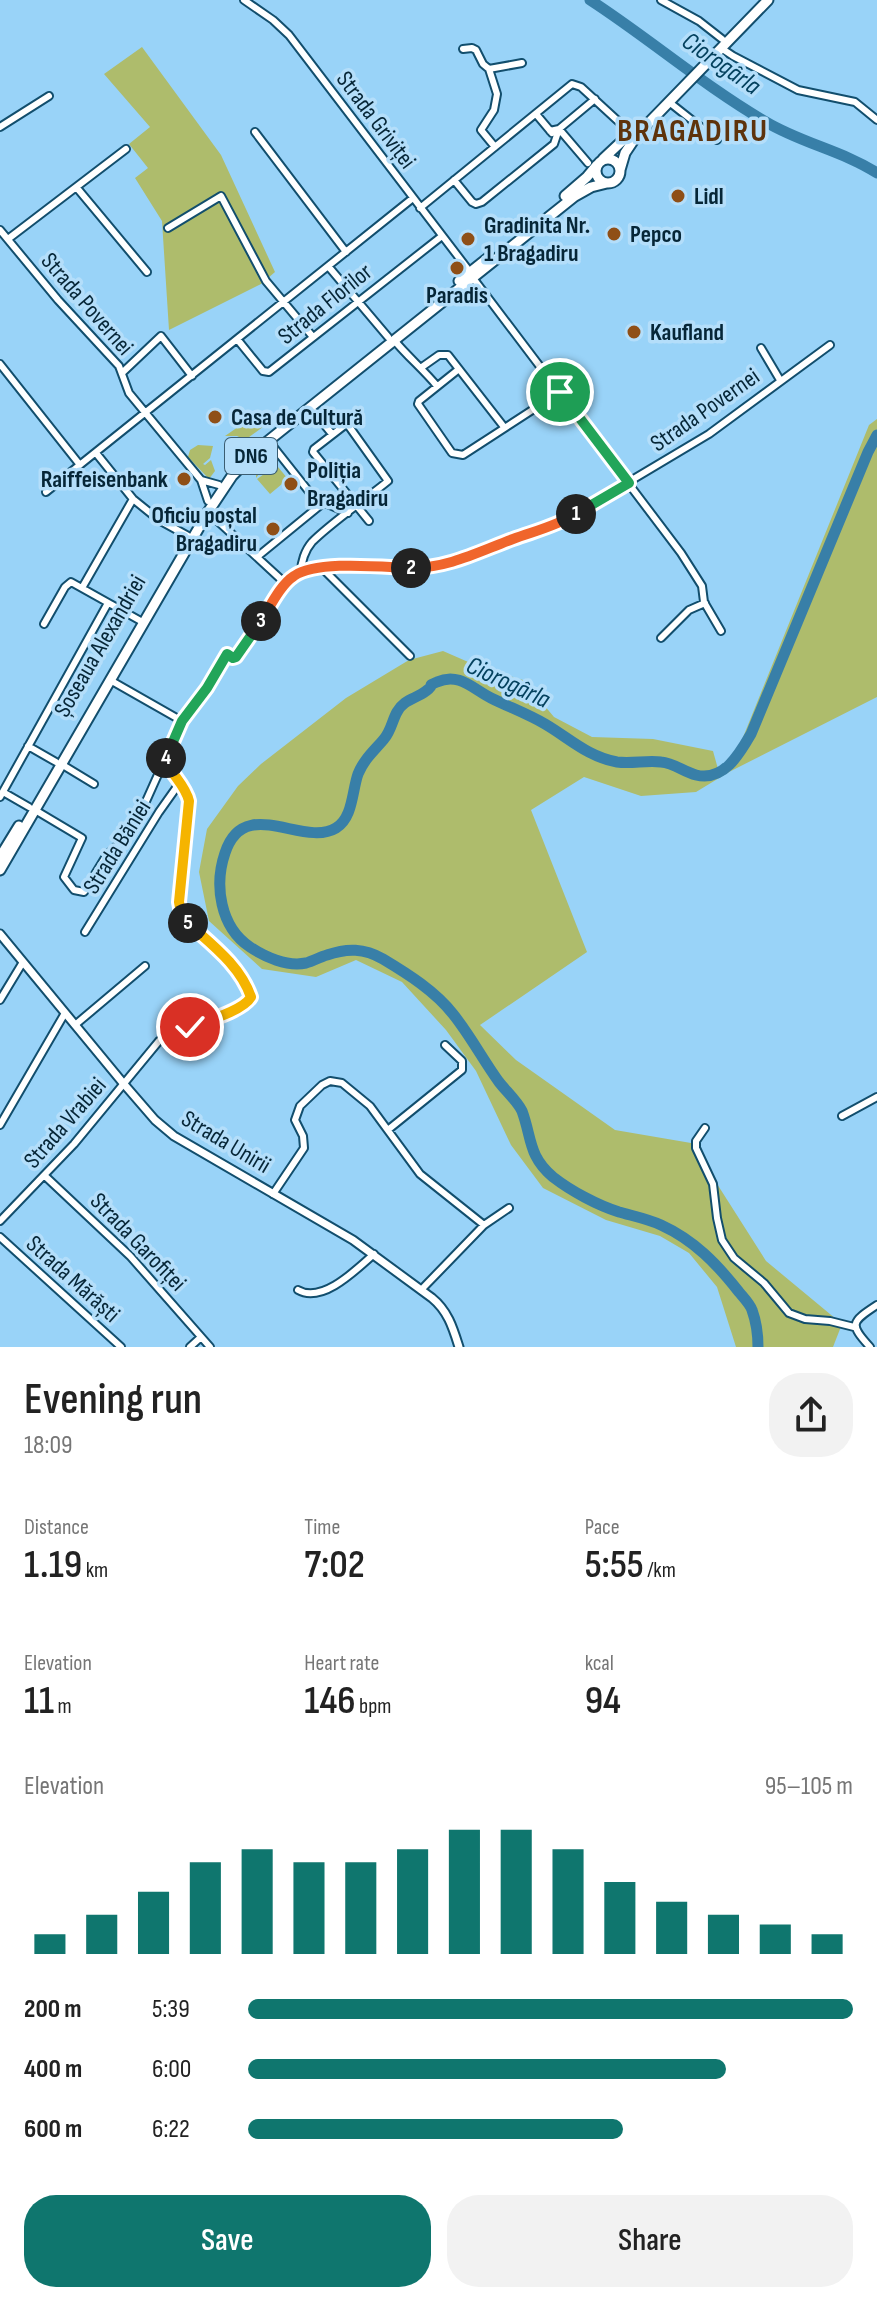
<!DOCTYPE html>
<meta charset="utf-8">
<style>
body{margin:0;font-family:"Sofia Sans Condensed",sans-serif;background:#f2f2f2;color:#222;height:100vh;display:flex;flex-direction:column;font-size:30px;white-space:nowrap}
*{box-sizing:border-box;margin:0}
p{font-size:26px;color:#767676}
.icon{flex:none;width:44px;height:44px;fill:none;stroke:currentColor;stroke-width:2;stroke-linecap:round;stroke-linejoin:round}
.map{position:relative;height:1347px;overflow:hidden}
.drawer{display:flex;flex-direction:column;background:#fff;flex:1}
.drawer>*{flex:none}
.pin{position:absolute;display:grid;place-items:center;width:68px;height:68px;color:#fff;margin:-34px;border:4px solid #fff;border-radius:50%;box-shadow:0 2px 8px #0007}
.km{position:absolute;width:40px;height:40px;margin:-20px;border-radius:50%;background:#222;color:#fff;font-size:22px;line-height:40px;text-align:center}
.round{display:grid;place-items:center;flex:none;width:84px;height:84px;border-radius:32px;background:#f2f2f2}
.headline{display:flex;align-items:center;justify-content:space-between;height:136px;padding:0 24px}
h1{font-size:44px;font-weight:600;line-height:60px}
.figures{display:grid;grid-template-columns:repeat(3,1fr);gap:12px;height:136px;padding:8px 24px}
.figures div{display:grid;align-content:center}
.figures b{font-size:40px;font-weight:600}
.figures small{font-size:22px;font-weight:400}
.figures p{font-size:22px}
.chart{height:224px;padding:16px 24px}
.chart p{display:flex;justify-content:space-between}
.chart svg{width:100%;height:144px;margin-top:8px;stroke:#0f766e;stroke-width:6}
.primary-button{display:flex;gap:16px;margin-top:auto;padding:16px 24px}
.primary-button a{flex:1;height:92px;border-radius:32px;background:#0f766e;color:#fff;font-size:32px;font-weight:600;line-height:92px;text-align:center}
.primary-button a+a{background:#f2f2f2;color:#222}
ul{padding:0 24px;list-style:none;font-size:26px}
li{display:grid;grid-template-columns:128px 96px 1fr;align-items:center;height:60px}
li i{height:20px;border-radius:10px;background:#0f766e}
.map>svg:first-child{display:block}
.green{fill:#aebc6c}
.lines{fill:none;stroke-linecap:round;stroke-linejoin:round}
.river{stroke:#387fa8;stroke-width:11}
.minor-casing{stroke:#124e6d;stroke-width:10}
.major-casing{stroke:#124e6d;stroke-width:11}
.highway-casing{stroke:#124e6d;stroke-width:13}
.minor{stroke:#fff;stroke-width:6}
.major{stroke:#fff;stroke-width:7}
.highway{stroke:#fff;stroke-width:9}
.split-1-casing{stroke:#fff;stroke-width:16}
.split-2-casing{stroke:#fff;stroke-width:16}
.split-3-casing{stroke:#fff;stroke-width:16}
.split-4-casing{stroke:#fff;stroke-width:16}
.split-5-casing{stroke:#fff;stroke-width:16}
.split-6-casing{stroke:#fff;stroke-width:16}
.split-1{stroke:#22a559;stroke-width:10}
.split-2{stroke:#f0652b;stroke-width:10}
.split-3{stroke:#f0652b;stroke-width:10}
.split-4{stroke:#22a559;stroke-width:10}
.split-5{stroke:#f5b400;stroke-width:10}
.split-6{stroke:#f5b400;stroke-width:10}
.poi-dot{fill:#8f4f17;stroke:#b4defa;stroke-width:3}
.labels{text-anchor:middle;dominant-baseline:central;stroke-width:7;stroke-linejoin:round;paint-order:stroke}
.shield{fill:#b4defa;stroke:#3a5d72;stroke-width:2}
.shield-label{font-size:22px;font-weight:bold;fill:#062637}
.street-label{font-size:24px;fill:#062637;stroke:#b4defa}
.poi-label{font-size:24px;font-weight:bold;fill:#062637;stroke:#b4defa;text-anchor:start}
.water-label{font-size:26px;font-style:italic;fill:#04415e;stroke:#b4defa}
.district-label{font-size:32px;font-weight:bold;letter-spacing:2px;fill:#5e330c;stroke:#b4defa}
</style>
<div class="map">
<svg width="877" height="1347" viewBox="0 0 877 1347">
<rect width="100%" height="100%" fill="#99d3f8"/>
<path class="green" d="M142,47L221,155L275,272L261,284L169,330L162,221L135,178L148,168L129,144L150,127L104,74Z
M258,413L267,424L245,440L237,436H225Z
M877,419V697L729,772L696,792L641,796L584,777L531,810L587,952L480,1025L516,1060L615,1130L691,1143L766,1261L842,1324L833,1347H736L717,1287L689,1253L660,1236L606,1220L543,1188L511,1145L476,1071L446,1030L402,982L356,960L316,977L262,969L209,921L199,872L207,829L238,786L261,764L346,698L409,660L443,651L482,668L523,680L554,717L592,737L653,739L713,751L718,769L729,772L869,425Z
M198,445L213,446L210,458L203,464L205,465L211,460L215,471L209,479L188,457L190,450Z
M268,455L288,479L270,494L257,479L270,470L265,466L256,478V475L250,470Z"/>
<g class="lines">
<path class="river" d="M590,0C650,39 704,86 766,122C801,143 843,151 877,173
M758,1347C758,1335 756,1321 752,1310C750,1304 744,1298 739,1292C717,1264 694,1240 661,1225C648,1219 633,1216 619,1212C597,1205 571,1191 553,1177C528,1156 532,1138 522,1111C517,1101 506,1091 499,1082C483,1060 470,1035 453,1014C435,991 408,974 383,959C364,948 347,948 327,955C320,957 313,961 306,963C287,967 265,957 250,947C220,927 214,885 225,853C244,794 303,848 336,828C353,818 352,791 358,774C364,759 374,751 384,739C391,731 392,721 397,712C404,699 416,699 426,691C437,683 425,687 437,682C459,672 473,689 491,698C509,707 528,714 545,724C569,738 588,757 617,762C632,764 647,760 661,762C674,763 684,772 696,775C724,782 740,753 751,734L868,452L877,435"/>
<g class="minor-casing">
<path id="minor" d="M244,0L273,20L289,35L470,272
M661,0L699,21L722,39
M721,48L733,56L798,90L855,102L877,120
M463,49L472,48L476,50L483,64L489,69L497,94L494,110L481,130L495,147
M489,69L522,63
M669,102L717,140
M536,114L552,133
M0,127L49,96
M550,131L559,129L588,163
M255,132L346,252
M454,180L472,202L476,204L482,202L554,144L559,129L595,99
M77,188L147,272
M420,208L572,84L581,87L631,133
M168,228L221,196L266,281L313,337
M0,230L58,300L119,366L129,393L201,480L208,501
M8,239L126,149
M328,266L388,337
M473,278L681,553L702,586L704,602L721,631
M237,339L263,371L269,372L442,236
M394,340C408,357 423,369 437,386
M761,348L780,380
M0,364L80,465
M422,367L439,355H448L504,427
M459,369L419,401L418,404L452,453L463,455L560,392
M123,372L161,336L192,376
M310,407L332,434
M268,440L314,498L348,513
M96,453L133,499L159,520L188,536
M201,480L219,485
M46,492L413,198
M208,512L286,584
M257,557L323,503
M322,568L410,656
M301,572C301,562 305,550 312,542C332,522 366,499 388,481L348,425H345L314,449L313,452L369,521
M82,588L133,499
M44,624L65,587L71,582L139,620
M661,638L689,610L705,603
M110,680L182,721
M28,746L56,762
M61,764L94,784
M3,792L29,807
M0,797L108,603
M35,810L82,838L64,877L74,890L84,892L106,856L121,842L143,808L182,721L207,688L227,654L233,658L239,655L290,578L303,571L321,567H434L458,561L519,537L553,527L709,434L830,345
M85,932L159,812L181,781
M0,1000L23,962
M75,1025L145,966
M842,1116L877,1097
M0,1125L65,1013
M705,1128L696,1141V1148L713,1184L717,1218L722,1240L734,1258L764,1283L789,1313L805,1319L830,1321L854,1327
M389,1129L462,1070V1061L445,1045
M45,1176L130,1256L210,1347
M273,1194L304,1148L303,1136L295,1120L300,1106L322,1085L330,1081L342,1083L370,1106L420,1174L484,1225
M0,1221L74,1144L159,1041C185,1021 224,1021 250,1000C248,971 207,941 187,922L181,913L179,902L189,801L184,786L165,761
M0,1237L121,1347
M298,1290C322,1304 356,1270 374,1254
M421,1290L484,1225L509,1208
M190,1347L201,1337
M870,1347C849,1324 851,1322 877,1305"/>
</g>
<g class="major-casing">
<path id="major" d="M0,934L123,1083L155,1120L174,1136L353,1240L432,1298C448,1311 453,1328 459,1347"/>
</g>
<g class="highway-casing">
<path id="highway" d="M596 171a12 12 0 1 1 24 0a12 12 0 1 1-24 0Z
M603,159L635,129
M620,170L625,153L637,135L768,0
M565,196L587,177L597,165
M459,281L488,258
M0,857L19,826
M0,870L208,512L232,476L258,449L575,196L591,187L607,183"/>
</g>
<use href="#minor" class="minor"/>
<use href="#major" class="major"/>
<use href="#highway" class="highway"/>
</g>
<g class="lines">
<g class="split-1-casing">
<path id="split-1" d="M560,392L629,483L576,514"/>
</g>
<g class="split-2-casing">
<path id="split-2" d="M411,568C448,568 478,552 513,539C535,531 556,526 576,514"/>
</g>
<g class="split-3-casing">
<path id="split-3" d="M261,621C270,607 280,585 294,576C317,560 382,567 411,568"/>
</g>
<g class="split-4-casing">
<path id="split-4" d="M166,758L182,721L207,688L227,654L233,658L236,657L261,621"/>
</g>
<g class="split-5-casing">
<path id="split-5" d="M166,758C167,771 185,783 189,801L179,902L181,913L188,923"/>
</g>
<g class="split-6-casing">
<path id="split-6" d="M188,923C211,944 240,965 251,997C243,1011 206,1021 190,1027"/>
</g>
<use href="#split-1" class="split-1"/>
<use href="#split-2" class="split-2"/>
<use href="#split-3" class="split-3"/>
<use href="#split-4" class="split-4"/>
<use href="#split-5" class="split-5"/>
<use href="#split-6" class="split-6"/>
</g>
<g class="poi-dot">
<circle cx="678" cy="196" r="8"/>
<circle cx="614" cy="234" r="8"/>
<circle cx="468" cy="239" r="8"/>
<circle cx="457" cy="268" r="8"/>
<circle cx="634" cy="332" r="8"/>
<circle cx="215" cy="417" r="8"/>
<circle cx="184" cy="479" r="8"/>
<circle cx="291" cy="484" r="8"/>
<circle cx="273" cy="529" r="8"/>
</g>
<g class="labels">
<rect class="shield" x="225" y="438" width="52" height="36" rx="6"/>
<g class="shield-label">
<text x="251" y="456">DN6</text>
</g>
<g class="street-label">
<text transform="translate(376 120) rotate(53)">Strada Griviței</text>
<text transform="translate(87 304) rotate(49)">Strada Povernei</text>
<text transform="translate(325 304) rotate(-39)">Strada Florilor</text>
<text transform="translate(705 410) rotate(-35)">Strada Povernei</text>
<text transform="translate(100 646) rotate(-60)">Șoseaua Alexandriei</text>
<text transform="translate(117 847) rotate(-58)">Strada Băniei</text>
<text transform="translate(65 1123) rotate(-49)">Strada Vrabiei</text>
<text transform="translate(226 1142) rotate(31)">Strada Unirii</text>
<text transform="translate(138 1242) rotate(46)">Strada Garofiței</text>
<text transform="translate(73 1279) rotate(42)">Strada Mărăști</text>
</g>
<g class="poi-label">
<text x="694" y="196">Lidl</text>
<text x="484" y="225">Gradinita Nr.<tspan x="484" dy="28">1 Bragadiru</tspan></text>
<text x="630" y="234">Pepco</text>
<text x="457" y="295" text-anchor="middle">Paradis</text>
<text x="650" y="332">Kaufland</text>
<text x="231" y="417">Casa de Cultură</text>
<text x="307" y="470">Poliția<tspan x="307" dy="28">Bragadiru</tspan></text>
<text x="168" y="479" text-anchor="end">Raiffeisenbank</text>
<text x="257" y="515" text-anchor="end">Oficiu poștal<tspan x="257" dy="28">Bragadiru</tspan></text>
</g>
<g class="water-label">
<text transform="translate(721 64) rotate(35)">Ciorogârla</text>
<text transform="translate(508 683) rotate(25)">Ciorogârla</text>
</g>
<g class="district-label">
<text x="693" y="131">BRAGADIRU</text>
</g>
</g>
</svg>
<div class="pin" style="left:560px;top:392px;background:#1e9e55"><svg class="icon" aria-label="arrive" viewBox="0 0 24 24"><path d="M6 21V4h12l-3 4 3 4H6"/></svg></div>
<div class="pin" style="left:190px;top:1027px;background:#d93025"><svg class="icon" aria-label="check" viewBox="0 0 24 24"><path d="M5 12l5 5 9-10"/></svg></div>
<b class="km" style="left:576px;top:514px">1</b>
<b class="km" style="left:411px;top:568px">2</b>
<b class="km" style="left:261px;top:621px">3</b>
<b class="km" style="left:166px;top:758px">4</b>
<b class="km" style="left:188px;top:923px">5</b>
</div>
<section class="drawer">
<div class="headline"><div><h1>Evening run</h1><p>18:09</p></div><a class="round"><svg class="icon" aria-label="share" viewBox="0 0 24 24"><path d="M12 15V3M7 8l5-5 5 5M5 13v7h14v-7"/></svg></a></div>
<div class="figures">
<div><p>Distance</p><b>1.19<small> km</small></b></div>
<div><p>Time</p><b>7:02</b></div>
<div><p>Pace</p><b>5:55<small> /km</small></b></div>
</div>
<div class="figures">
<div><p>Elevation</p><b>11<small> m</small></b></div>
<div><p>Heart rate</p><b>146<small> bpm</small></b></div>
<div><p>kcal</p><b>94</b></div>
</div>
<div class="chart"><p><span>Elevation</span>95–105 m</p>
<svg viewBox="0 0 160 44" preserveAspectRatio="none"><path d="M5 44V38M15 44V32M25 44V25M35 44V16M45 44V12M55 44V16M65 44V16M75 44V12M85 44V6M95 44V6M105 44V12M115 44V22M125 44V28M135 44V32M145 44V35M155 44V38"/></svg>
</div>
<ul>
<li><b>200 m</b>5:39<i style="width:100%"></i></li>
<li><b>400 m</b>6:00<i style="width:79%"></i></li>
<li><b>600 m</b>6:22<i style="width:62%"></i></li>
</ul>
<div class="primary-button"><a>Save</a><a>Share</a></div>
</section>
